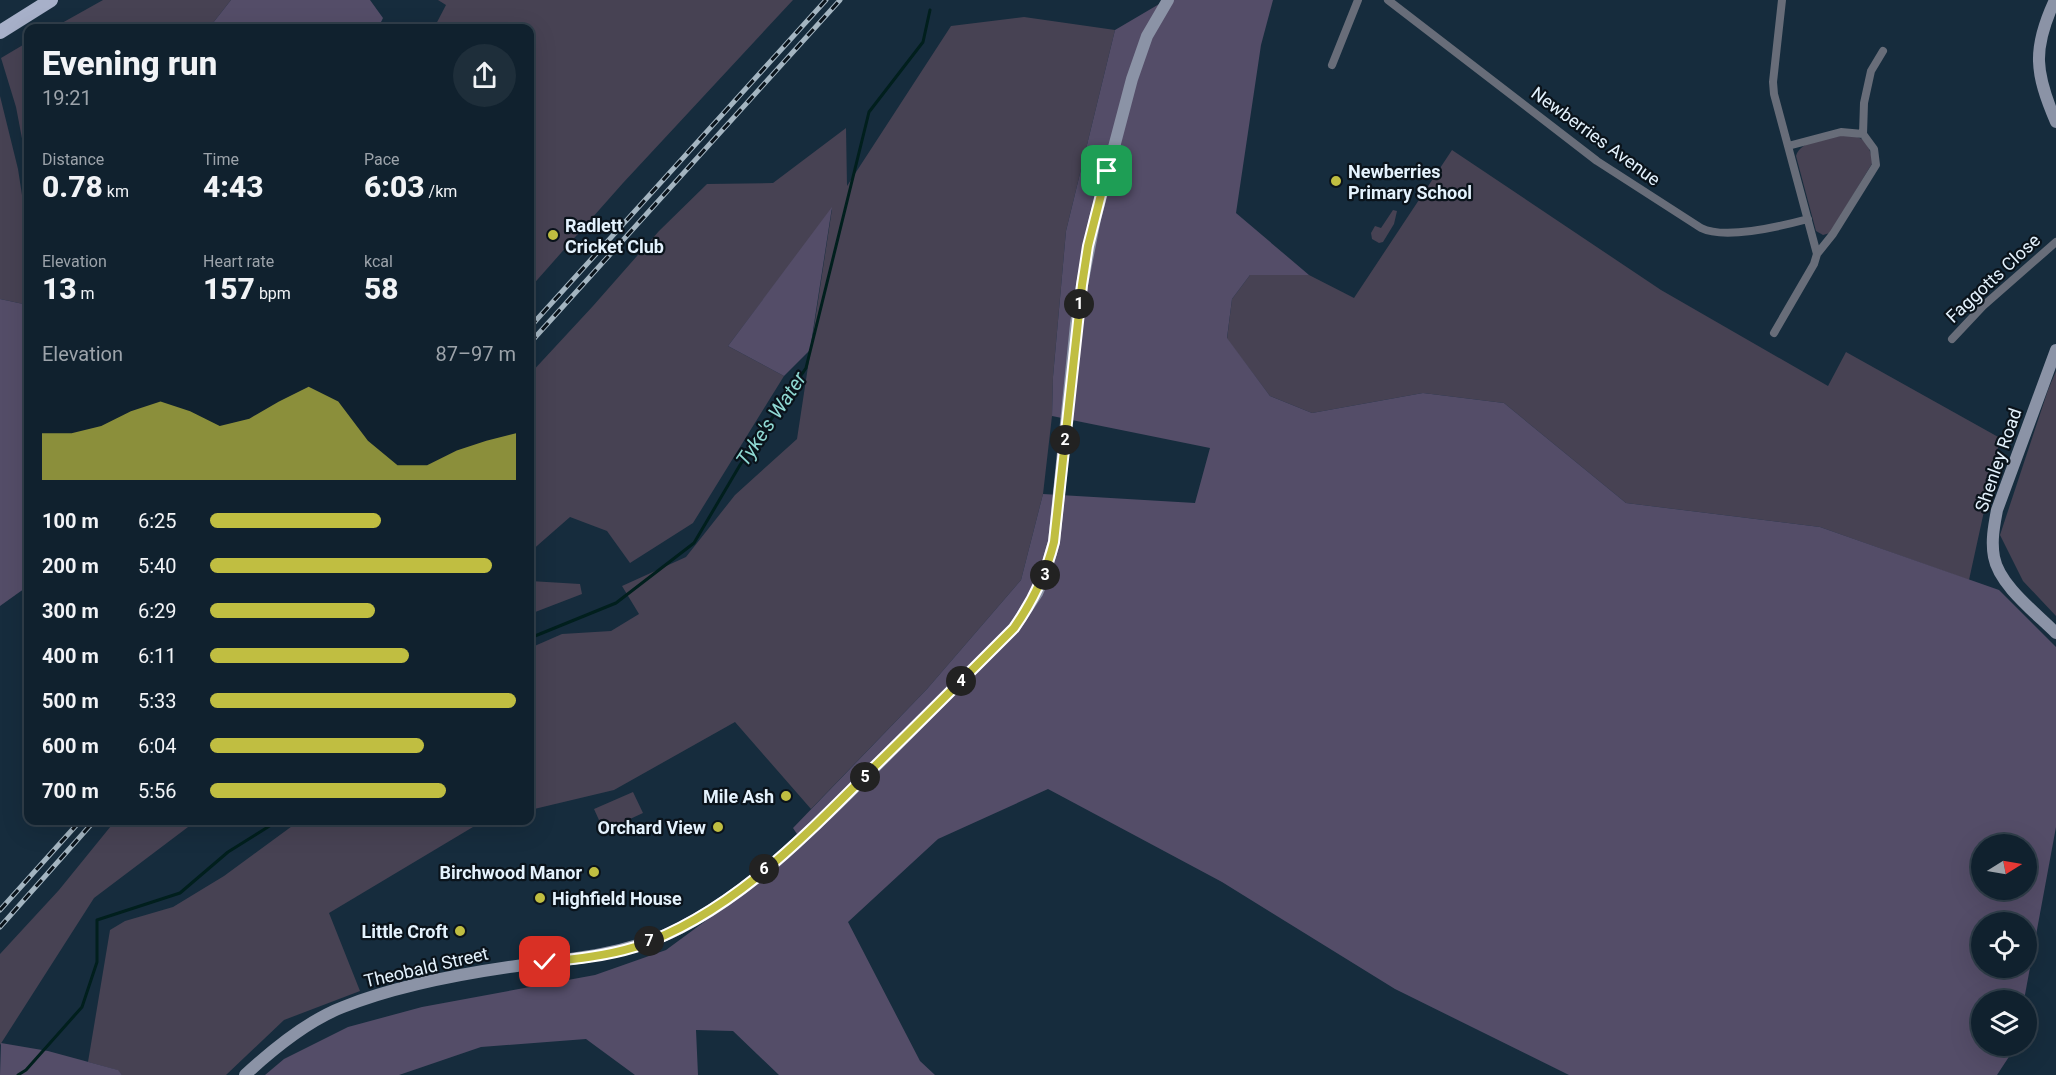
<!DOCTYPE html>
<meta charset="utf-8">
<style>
body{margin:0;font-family:Roboto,sans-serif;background:#1e2e3a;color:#f1f3f6;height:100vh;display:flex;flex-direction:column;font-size:22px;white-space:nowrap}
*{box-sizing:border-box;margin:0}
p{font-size:20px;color:#9ca3aa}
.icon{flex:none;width:33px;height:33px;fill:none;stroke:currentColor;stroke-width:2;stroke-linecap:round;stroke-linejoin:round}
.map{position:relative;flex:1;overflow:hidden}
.sheet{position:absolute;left:24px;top:24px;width:510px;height:801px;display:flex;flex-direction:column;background:#10212e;border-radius:12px;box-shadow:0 6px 24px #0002,0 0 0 2px #303e4a}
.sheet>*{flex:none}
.needle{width:39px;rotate:79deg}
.fabs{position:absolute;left:1971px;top:834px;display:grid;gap:12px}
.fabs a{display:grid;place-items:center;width:66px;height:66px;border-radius:50%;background:#10212e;box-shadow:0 6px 24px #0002,0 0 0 2px #303e4a;font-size:30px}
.pin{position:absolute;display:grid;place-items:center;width:51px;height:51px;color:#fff;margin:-26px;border-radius:12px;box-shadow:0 3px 9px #0006}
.km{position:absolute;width:30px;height:30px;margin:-15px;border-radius:50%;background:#222;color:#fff;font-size:16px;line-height:30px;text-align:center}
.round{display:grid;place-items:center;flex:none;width:63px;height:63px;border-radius:32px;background:#1e2e3a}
.summary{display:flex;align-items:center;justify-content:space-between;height:102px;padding:0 18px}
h1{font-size:33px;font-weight:800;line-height:45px}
.stats{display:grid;grid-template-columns:repeat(3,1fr);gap:9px;height:102px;padding:6px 18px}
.stats div{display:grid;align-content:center}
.stats b{font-size:30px;font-weight:800}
.stats small{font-size:16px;font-weight:400}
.stats p{font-size:16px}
.chart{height:168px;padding:12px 18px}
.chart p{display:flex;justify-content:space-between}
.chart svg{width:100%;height:108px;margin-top:6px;fill:#c0be41;opacity:.7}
ul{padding:0 18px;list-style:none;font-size:20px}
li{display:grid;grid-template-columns:96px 72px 1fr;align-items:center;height:45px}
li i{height:15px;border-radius:8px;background:#c0be41}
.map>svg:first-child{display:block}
.green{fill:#474253}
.forest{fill:#544d68;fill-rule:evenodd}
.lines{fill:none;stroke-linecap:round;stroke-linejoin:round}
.stream{stroke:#011f1d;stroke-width:3}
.street{stroke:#686d79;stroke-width:8}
.secondary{stroke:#8b93a6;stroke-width:12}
.primary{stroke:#a7b0c9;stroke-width:14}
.rail-casing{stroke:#a4b5c1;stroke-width:5}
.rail{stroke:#0a131b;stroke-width:3;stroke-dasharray:9;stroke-linecap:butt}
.route-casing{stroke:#fff;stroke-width:12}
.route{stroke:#c0be41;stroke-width:8}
.poi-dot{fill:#c0be41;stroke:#0a131b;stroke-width:2}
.labels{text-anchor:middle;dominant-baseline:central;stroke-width:4.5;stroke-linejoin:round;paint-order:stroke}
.street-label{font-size:18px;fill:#e4f2fd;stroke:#0a131b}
.poi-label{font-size:18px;font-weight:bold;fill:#e4f2fd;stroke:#0a131b;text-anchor:end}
.water-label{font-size:20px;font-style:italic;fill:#8fd9d3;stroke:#0a131b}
</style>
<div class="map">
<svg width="2056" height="1075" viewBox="0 0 2056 1075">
<rect width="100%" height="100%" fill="#162c3d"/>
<path class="green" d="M103,0H231L209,28H53Z
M438,0H793L623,183L530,288V28H434L446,5Z
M1024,17L1115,30L1066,231L1053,377L1052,416L1043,494L1021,580L927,689L811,809L735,722L614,790L530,810V648L562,634L611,631L639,614L622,586L686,557L735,495L797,439L832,209L728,346L784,376L693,523L630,563L607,531L570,517L530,552V374L593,306L659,231L707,184L773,183L846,128L847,186L951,26Z
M28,42V170L16,107L1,58Z
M0,96L18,169L28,234V305L0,299Z
M1843,135C1864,135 1869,143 1873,162L1830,233L1823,235L1816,231L1796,156C1800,140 1829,139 1843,135Z
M1452,150L1661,290L1828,386L1846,352L2000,438L1969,580L1820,527L1626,503L1504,403L1423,393L1312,413L1270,396L1227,339L1232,299L1250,275H1309L1354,298Z
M1393,210L1397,211L1394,224L1383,242L1379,243L1372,239L1371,233L1375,226L1381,228Z
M2056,371V616L2023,581L2000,535L2048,390Z
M530,581L580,584L582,594L530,614Z
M633,792L643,813L604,831L594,809Z
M115,821H196L94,898L0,1045V954L59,890Z
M299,821H483L329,913L360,991L284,1020L226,1075H122L117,1070L88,1062L110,930L125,921L173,907L224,876Z"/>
<path class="forest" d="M231,0H370L383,18L378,28H209Z
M1166,0H1273L1261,45L1236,213L1309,275H1250L1232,299L1227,338L1270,396L1312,413L1423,393L1504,403L1626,503L1820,527L1999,590L2056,647V827L2024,1000H1982V1046H2016L1997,1075H1569L1395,989L1222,882L1048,789L938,839L848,922L920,1061L935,1075H779L733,1031L696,1030L698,1075H635L586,1039L481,1047L399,1075H265L284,1059L348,1027L422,1007L595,975L666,950L742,894L803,843L793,828L927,689L1021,580L1043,494L1195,503L1210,448L1052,416L1053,377L1066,231L1115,30ZM1982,844H2026V890H1982ZM1982,922H2026V968H1982Z
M832,207L810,350L784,376L728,346Z
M0,299L28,305V586L0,606Z
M1,1043L48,1051L118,1070L122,1075H0Z"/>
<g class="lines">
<path class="stream" d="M530,638L616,603L694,543L740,465L806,368L869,112L923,42L930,10
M18,1075L26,1070L82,1007L97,962V920L180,893L228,852L279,820"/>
<path class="street" d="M1388,0L1597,161L1701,228C1725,240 1782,226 1808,219
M1332,65L1358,0
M1788,146L1841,132L1863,134
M1817,254L1833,234L1876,165L1874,149L1863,134L1864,103L1871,71L1883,51
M1774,333L1814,264L1817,254L1774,94L1773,82L1782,0
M1952,339L1983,306L2056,242"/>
<path class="secondary" d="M2055,0C2032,49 2035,73 2056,122
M2056,350L1997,510C1994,526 1991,541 1994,557C1999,585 2036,613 2056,633
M245,1075C272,1050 309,1020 343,1007C395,986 454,975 509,967C564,960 619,956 670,933C746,897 808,833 867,775C916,726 965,677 1014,628L1037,593L1044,577L1054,542L1076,324L1082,285L1095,219L1132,79L1147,36L1168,0"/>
<path class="primary" d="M0,32L51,0"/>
<g class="rail-casing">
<path id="rail" d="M530,327L826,0
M530,343L840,0
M0,910L81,820
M0,927L95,820"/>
</g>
<use href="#rail" class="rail"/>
</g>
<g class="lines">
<g class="route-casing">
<path id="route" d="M545,962C575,959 606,956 635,947C730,915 803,838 872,769C920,722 967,675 1014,628C1033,601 1046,574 1054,542L1082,285L1088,246L1107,171"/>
</g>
<use href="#route" class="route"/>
</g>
<g class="poi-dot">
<circle cx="1336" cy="181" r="6"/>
<circle cx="553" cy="235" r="6"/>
<circle cx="786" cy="796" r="6"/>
<circle cx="718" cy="827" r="6"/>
<circle cx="594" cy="872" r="6"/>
<circle cx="540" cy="898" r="6"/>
<circle cx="460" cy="931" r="6"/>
</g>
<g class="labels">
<g class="street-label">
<text transform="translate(1596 136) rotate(36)">Newberries Avenue</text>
<text transform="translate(1993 278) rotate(-43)">Faggotts Close</text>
<text transform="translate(1998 460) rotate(-71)">Shenley Road</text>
<text transform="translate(426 967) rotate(-13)">Theobald Street</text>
</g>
<g class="poi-label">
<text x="1348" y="171" text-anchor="start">Newberries<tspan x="1348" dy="21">Primary School</tspan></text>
<text x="565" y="225" text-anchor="start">Radlett<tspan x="565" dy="21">Cricket Club</tspan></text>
<text x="774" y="796">Mile Ash</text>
<text x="706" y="827">Orchard View</text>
<text x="582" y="872">Birchwood Manor</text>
<text x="552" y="898" text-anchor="start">Highfield House</text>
<text x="448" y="931">Little Croft</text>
</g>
<g class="water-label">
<text transform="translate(771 419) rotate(-56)">Tyke's Water</text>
</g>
</g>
</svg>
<div class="fabs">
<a><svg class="needle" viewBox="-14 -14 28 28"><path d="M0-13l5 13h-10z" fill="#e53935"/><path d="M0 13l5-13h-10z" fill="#9ca3aa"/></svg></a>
<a><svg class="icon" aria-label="locate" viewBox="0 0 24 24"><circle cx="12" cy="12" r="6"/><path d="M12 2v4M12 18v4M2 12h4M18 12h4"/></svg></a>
<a><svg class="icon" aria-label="layers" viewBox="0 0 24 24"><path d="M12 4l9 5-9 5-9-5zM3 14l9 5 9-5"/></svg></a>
</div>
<div class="pin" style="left:1107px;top:171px;background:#1e9e55"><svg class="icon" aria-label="arrive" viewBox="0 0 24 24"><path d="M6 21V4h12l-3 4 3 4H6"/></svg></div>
<div class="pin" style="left:545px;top:962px;background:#d93025"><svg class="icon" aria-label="check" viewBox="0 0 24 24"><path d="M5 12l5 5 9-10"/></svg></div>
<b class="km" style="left:1079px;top:304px">1</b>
<b class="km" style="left:1065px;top:440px">2</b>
<b class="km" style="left:1045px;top:575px">3</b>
<b class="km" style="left:961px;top:681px">4</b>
<b class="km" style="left:865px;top:777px">5</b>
<b class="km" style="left:764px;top:869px">6</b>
<b class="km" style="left:649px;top:941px">7</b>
<section class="sheet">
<div class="summary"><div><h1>Evening run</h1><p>19:21</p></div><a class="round"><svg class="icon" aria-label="share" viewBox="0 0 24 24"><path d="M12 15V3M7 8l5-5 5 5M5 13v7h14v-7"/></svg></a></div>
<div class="stats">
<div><p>Distance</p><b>0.78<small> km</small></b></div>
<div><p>Time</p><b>4:43</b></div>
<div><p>Pace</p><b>6:03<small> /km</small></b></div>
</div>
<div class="stats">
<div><p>Elevation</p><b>13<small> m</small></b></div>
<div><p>Heart rate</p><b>157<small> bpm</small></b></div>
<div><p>kcal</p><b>58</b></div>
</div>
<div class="chart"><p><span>Elevation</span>87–97 m</p>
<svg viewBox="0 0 160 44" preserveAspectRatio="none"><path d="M0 44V25L10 25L20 22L30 16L40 12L50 16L60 22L70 19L80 12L90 6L100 12L110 28L120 38L130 38L140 32L150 28L160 25V44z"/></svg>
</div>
<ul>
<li><b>100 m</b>6:25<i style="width:56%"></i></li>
<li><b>200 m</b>5:40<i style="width:92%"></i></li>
<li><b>300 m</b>6:29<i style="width:54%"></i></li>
<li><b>400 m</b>6:11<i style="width:65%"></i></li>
<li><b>500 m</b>5:33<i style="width:100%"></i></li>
<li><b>600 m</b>6:04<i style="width:70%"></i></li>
<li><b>700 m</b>5:56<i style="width:77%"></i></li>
</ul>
</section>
</div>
